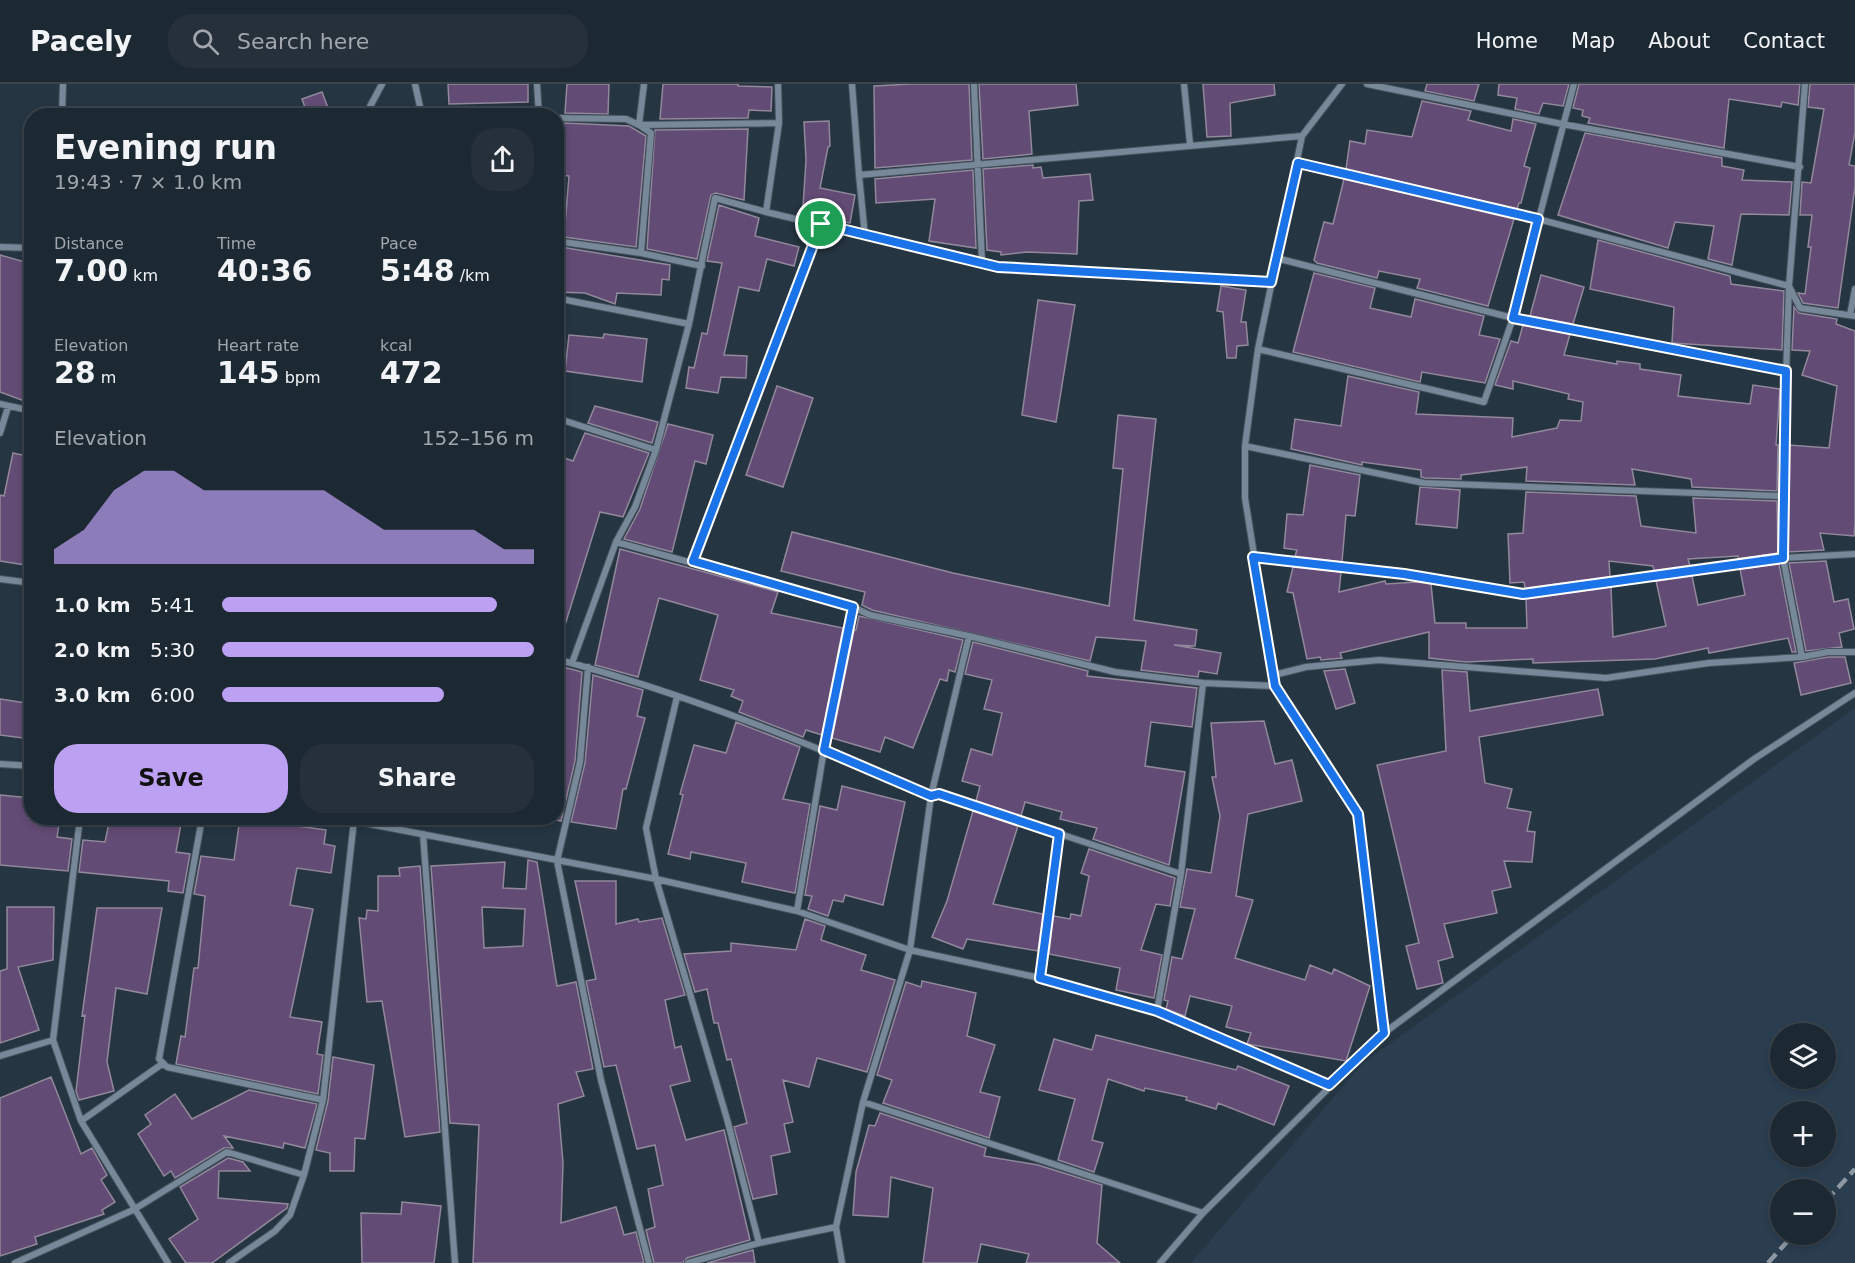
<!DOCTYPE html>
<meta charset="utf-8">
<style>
body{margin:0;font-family:"DejaVu Sans",sans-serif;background:#25303a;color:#f1f3f6;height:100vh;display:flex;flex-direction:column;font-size:22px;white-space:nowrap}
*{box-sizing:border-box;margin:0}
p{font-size:20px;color:#a0a6ac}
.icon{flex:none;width:33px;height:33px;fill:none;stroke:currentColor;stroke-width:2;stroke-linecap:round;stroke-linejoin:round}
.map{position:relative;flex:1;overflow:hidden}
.details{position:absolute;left:24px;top:24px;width:540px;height:717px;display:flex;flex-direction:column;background:#1c2832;border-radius:24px;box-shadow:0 3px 9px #0003,0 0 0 2px #3a444d}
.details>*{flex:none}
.controls{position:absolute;left:1770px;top:939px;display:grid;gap:12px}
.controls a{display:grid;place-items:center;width:66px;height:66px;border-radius:50%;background:#1c2832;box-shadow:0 3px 9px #0003,0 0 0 2px #3a444d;font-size:30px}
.pin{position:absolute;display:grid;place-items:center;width:51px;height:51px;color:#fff;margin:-26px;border:3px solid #fff;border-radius:50%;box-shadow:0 2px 6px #0007}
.round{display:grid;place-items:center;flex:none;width:63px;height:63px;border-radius:24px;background:#25303a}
.overview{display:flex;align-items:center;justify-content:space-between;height:102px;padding:0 30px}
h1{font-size:33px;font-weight:700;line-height:45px}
.stats{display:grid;grid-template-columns:repeat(3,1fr);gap:9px;height:102px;padding:6px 30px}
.stats div{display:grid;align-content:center}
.stats b{font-size:30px;font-weight:700}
.stats small{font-size:16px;font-weight:400}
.stats p{font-size:16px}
.chart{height:168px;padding:12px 30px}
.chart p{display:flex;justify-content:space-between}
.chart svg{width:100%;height:108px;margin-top:6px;fill:#bca0f2;opacity:.7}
.button{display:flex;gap:12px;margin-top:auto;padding:12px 30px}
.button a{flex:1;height:69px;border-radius:24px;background:#bca0f2;color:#111;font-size:24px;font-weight:700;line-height:69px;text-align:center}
.button a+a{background:#25303a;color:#f1f3f6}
ul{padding:0 30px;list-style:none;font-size:20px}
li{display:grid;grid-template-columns:96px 72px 1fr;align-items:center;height:45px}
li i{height:15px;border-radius:8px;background:#bca0f2}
header{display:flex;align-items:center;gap:36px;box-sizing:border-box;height:84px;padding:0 30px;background:#1c2832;border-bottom:2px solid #3a444d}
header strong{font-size:28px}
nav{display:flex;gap:33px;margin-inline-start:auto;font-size:21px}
.search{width:420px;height:54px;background:#25303a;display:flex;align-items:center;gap:15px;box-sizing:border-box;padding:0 21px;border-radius:24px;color:#a0a6ac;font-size:22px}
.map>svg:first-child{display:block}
.built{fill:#2a3e50;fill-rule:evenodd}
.building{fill:#624b74;stroke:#92889b;stroke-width:1.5;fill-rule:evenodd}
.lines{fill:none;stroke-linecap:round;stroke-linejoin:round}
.minor-casing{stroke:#46535f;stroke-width:8}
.minor{stroke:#778898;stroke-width:6}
.rail{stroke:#8d98a3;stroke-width:4.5;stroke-dasharray:12 6;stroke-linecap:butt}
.route-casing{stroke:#fff;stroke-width:12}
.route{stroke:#1a73e8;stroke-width:8}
</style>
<header>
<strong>Pacely</strong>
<div class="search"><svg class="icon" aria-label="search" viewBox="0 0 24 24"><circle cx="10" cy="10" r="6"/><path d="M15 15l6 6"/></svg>Search here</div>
<nav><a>Home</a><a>Map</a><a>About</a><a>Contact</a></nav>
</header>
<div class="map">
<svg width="1855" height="1179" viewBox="0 0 1855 1179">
<rect width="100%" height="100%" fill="#263542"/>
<path class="built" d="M1855,624V1179H1191L1363,979ZM1780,950H1826V994H1780ZM1780,1028H1826V1072H1780ZM1780,1106H1826V1150H1780Z"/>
<path class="building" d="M448,0H528V18L449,20Z
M567,0H609L608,30L565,29Z
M663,0H738V2L772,3L771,27L749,26L748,34L660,35Z
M911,0H969L972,76L875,84L874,2Z
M979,0H1076L1078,21L1029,27L1032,70L983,75Z
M1203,0H1274L1275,11L1230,19L1231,52L1207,53Z
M1427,0H1479L1474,17L1425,7Z
M1499,0H1569L1563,22L1543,19L1539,30L1515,25L1517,14L1498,11Z
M1579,0H1800L1798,21L1782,18L1781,23L1729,15L1724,64L1588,39L1590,34L1582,32L1583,26L1573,24Z
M1810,0H1855V48L1849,81L1855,82V103L1838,224L1803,219L1798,209L1805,210L1811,163H1808L1812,131H1800L1802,98L1811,99L1824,25L1808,23Z
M322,8L331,32H308L302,15Z
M1422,17L1471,27L1468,36L1511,47L1513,35L1536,40L1524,82L1530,84L1521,119H1519L1517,125L1346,85L1350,57L1365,60L1367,46L1412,53Z
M829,37L830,62L828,63L820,104L855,111L850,139L807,132L809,124L803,123L806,76L804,38Z
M564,39L629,42L646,52L636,163L564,153L569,92L561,91Z
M748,45L744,116L716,109L711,111L697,175L647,165L655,46Z
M1585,49L1722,74V82L1744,86L1742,96L1792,98L1789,131L1741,130L1732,181L1708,175L1714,142L1675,138L1668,164L1558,131Z
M1033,81V84L1041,83L1043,94L1090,90L1093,116L1079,117L1077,170L1027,168L1001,171V168L987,166L983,85Z
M973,86L976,164L929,157L935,115L876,119L875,95Z
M1344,95L1514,135L1488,222L1417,204L1420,195L1379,187L1377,194L1317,179L1314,176L1324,138L1333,140Z
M719,121L759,134L755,152L799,163L794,182L767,175L759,207L739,203L724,271L747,272L746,294L721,293L718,309L686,304L689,283L694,284L702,249L707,250L722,179L707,177Z
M1598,156L1730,192L1731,200L1784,207L1782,266L1672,259L1674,223L1590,205Z
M561,163L670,181L669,196L662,195L661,211L617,209L615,220L585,209L556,208Z
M0,171L32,180V320L0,308Z
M1314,189L1375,204L1370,224L1411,233L1415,215L1484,232L1479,251L1500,255L1485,299L1422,288L1420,298L1293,268Z
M1541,191L1584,203L1573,240L1530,232Z
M1221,202L1246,206L1241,238H1246L1248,261L1237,262L1236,274H1227L1223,228L1217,227Z
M1038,216L1075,221L1056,338L1022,331Z
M1794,223L1799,229L1837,235L1836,240L1855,247V441L1854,452L1820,449L1824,466L1788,468L1789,361L1829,364L1837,302L1802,291L1810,267L1792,266Z
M1523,241L1570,250L1564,271L1617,280V277L1640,280V285L1681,291L1678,312L1750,320L1753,301L1780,305L1776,361H1778L1777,407L1692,403L1691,395L1632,385L1635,401L1526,397L1527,383L1461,391V395L1425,394L1421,393V386L1362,378V381L1291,365L1295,335L1341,342L1348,292L1419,308L1416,330L1513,334L1512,353L1557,344L1560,336L1581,337L1583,318L1568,315L1569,310L1513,297V305L1495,301L1511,257L1518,259Z
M604,250L647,255L642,298L565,287L569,251L603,254Z
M777,302L813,314L783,403L746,391Z
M595,322L658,338L652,359L588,339Z
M1118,331L1156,335L1134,536L1197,546L1195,562L1174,561L1221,569L1217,590L1199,587L1198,593L1141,586L1146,557L1096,553L1090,577L872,526L862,521L865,508L781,487L792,448L953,489L1109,522L1123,385L1113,384Z
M668,340L713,351L706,380L695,377L672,468L624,455L640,425Z
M585,349L649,369L623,433L600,428L561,554H556V371L573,377Z
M13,369L32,373V482L0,477V411L4,412Z
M1310,381L1360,391L1355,432L1346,431L1342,478L1295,472L1297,466L1284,464L1287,430L1303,431Z
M1420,403L1460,406L1457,444L1416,440Z
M1526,408L1636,412L1641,442L1696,449L1693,414L1777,417L1778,469L1739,475L1738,472L1688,475L1690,482L1654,487L1653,482L1609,477L1610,493L1525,504L1524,498L1510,499L1508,450L1523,449Z
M620,465L778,508L771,529L843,544L822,651L806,646L803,653L739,628L743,617L731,612L734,606L700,596L718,531L659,514L638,593L595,581Z
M1826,477L1834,518L1848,515L1854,545L1839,549L1842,563L1806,567L1789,479Z
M1779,480L1796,568H1792L1788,554L1709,569L1708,564L1655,575L1533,579V575L1466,578L1429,574V548L1340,569L1342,574L1321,576L1320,573L1307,575L1293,509L1287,508L1293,483L1341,488L1339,508L1385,497L1386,500L1417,498L1431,500L1435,539H1466V544H1527L1526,515L1611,503L1613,553L1666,542L1656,497L1692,492L1698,521L1745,511L1740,485Z
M859,532L963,556L955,588L949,586L947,597L940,595L913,664L885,653L880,668L832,654L854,546H856Z
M973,558L1088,587L1087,592L1197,604L1192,643L1151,638L1145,682L1185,688L1169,781L1093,755L1097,744L1060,735L1062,728L1025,718L1021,732L976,717L980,702L962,697L971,665L992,671L1002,629L984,625L992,596L965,590Z
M1828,573H1845L1851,599L1801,611L1794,579Z
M556,581L582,588L575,677L561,737L556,736Z
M1345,585L1355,619L1336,625L1324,587Z
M1442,586L1467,588L1470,627L1598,605L1603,631L1479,653L1485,699L1512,705L1507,724L1531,728L1527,747L1535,748L1532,778L1504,777L1511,803L1492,807L1497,829L1444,840L1453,873L1438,877L1443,899L1417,905L1406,862L1419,859L1377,681L1446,667Z
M593,591L643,606L637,632L645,634L626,705H623L616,745L571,738L585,679Z
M0,615L32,620V641L24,640L23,654L0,651Z
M1264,637L1275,680L1292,676L1302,717L1248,730L1236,812L1253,816L1235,874L1305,896L1310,881L1332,890L1334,885L1370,902L1346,977L1247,960L1251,949L1226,943L1232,922L1190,912L1185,932L1166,925L1168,917L1164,916L1172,873L1182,875L1195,825L1180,823L1187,785L1211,789L1220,732L1212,693H1216L1211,639Z
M736,638L800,663L783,715L810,720L795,809L742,798L746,779L691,768L690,775L668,770L683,711L680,710L694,661L726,669Z
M842,702L905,718L883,821L845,811L843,818L833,816L828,832L808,825L812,812L805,811L820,722L837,726Z
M0,711L30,714L29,734H60L57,753L72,755L68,787L0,781Z
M973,727L1018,742L993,820L1043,830L1038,867L967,855L963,865L932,853L947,817Z
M110,734H182L176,768L190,770L183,809L168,807L169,797L79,788L83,756L105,758Z
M240,734L326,746L324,760L335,762L331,789L297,784L290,821L313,825L290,933L322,938L317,970L323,971L318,1010L176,980L181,952L185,953L194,884H198L205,812L194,810L201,772L234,776Z
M1089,765L1175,794L1170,822L1156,820L1141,866L1162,871L1154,914L1116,906L1120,884L1049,870L1053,832L1070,835L1071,830L1081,832L1089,792L1081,789Z
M528,776L537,778L557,902L576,898L593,985L576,988L584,1012L558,1020L563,1079L561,1139L616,1123L624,1151L636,1148L644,1179H473L479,1041L450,1039L431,782L505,778L503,804L526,805ZM482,823L525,825L523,862L484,864Z
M420,782L440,1048L405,1053L382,917L367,918L359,834L366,835L367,826L378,827V792H400L399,784Z
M575,797H616V840L638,835L639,838L662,834L685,911L665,916L675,964L681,962L690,997L670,1002L686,1056L724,1046L750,1156L687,1174L683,1179H654L646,1146L655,1143L648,1105L663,1101L655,1061L637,1065L616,981L604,983L586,897L596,895Z
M7,823H54L53,876L18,883L39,946L0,959V887L7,885Z
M97,824H162L147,910L116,904L107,978L114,1007L79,1016L76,1007L85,931L82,932Z
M805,835L825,842L821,856L866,871L861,886L895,896L867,988L817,974L809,1003L783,996L793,1038L784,1040L790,1068L771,1072L777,1110L753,1115L734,1043L747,1039L731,975L727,976L718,939H714L707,905L695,908L684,870L731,867V859L796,866Z
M922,897L976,909L967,952L995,961L980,1008L1000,1013L989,1054L883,1019L892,996L877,991L906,898L921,903Z
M1096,951L1236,986L1238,982L1289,1002L1274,1041L1218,1019L1216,1025L1186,1016L1187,1013L1145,1004L1144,1007L1108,995L1092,1056L1103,1059L1094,1088L1058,1076L1075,1015L1039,1006L1054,955L1092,966Z
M333,973L374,981L365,1055L355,1054L354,1087H330V1069L316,1066L328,1017Z
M51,993L81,1070L92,1064L107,1091L101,1096L115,1118L102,1126L104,1130L35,1153L37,1160L0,1172V1014Z
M249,1006L317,1020L305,1064L284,1059L283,1064L224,1052L233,1064H224L175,1094L171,1087L164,1092L138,1050L151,1040L145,1031L175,1010L192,1035Z
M880,1029L986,1064L984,1072L1038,1081L1102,1101L1097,1159L1120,1179H1026L1029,1170L981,1160L977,1179H923L933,1104L891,1093L888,1133L853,1131L856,1088L869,1041L875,1042Z
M228,1074L243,1078L250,1087H219L218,1114L288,1120L287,1124L212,1179H186L169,1155L198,1135L180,1103Z
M402,1118L441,1122L434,1179H362L361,1129L401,1130Z
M753,1166L755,1179H707Z"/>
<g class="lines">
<g class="minor-casing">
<path id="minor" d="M415,0L422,32
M537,0L539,32
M852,0L859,91L1302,52
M974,0L982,178
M1184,0L1190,60
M1342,0L1302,52L1258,265L1245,362V414L1275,602L1358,730L1384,949
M1367,0L1562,40L1800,83
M62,32L63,0
M365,32L382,0
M556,34L626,35L639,41L779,39
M1298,79L1538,135L1789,202L1800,224L1855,232
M859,91L865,152
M766,128L998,183L1271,198
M556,157L641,169L702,182
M0,163L32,164
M641,169L651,49L639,41L644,0
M1276,174L1513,234L1786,287
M556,214L689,240
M1850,231L1855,205
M1258,265L1484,318L1513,234L1574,0
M0,320L32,327
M556,334L656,366
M0,349L8,323
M1245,362L1424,399L1782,412
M616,458L853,523L870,531L969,552L1115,588L1203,599L1275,602
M1253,473L1404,490L1523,510L1783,474L1855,470
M693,477L821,140
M0,495L32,499
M1802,573L1783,474L1782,412L1789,202L1805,0
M556,575C685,609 810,660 931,712L939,710L1181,790L1203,599
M572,579L616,458L635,423L656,366L689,240L715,114L766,128L779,39L778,0
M588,583L580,678L557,777L601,996L649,1179
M1274,591L1306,583L1379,576L1606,594L1709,579L1802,573L1828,568H1855
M677,613L646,744L656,795L727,1035L759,1159
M0,680L32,682
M80,734L53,956L81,1037L168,1179
M202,734L159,975L167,983L323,1016
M338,734L656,795L797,827L910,866L1040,894L1157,927L1329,1001
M423,750L455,1179
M797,827L824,666L853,523
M1040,894L1059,750
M1157,927L1181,790
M0,972L53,956
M863,1018L1203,1129
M81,1037L162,980
M836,1143L842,1179
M15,1179L133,1126L227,1068L304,1091
M229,1179L275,1147L290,1131L304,1091L323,1016L354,736
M688,1179L759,1159L836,1143L863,1018L910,866L931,712L969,552
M1160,1179L1203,1129L1384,949L1754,675L1855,609"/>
</g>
<use href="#minor" class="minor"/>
<path class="rail" d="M1826,1117L1855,1085
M1768,1179L1794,1150"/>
</g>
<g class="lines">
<g class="route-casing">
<path id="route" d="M1298,79L1538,135L1513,234L1786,287L1783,474L1523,510L1404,490L1253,473L1275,602L1358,730L1384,949L1329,1001L1157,927L1040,894L1059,750L939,710L931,712L824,666L853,523L693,477L821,140L998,183L1271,198Z"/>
</g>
<use href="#route" class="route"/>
</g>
</svg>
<div class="controls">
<a><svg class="icon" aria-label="layers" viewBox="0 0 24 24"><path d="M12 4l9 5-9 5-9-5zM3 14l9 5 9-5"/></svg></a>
<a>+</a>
<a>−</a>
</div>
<div class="pin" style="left:821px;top:140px;background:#1e9e55"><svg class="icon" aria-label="arrive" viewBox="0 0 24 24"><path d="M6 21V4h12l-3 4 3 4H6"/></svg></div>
<section class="details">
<div class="overview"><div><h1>Evening run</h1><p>19:43 · 7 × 1.0 km</p></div><a class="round"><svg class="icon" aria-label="share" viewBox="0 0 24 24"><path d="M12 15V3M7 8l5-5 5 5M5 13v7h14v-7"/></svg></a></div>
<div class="stats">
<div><p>Distance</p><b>7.00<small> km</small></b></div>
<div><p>Time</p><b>40:36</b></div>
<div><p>Pace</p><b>5:48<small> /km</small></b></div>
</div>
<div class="stats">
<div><p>Elevation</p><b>28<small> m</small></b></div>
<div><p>Heart rate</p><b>145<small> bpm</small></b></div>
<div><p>kcal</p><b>472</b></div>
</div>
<div class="chart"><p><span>Elevation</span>152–156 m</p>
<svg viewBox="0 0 160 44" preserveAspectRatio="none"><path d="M0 44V38L10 30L20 14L30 6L40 6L50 14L60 14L70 14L80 14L90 14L100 22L110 30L120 30L130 30L140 30L150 38L160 38V44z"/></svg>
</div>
<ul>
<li><b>1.0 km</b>5:41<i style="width:88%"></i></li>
<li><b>2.0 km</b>5:30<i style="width:100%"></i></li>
<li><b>3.0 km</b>6:00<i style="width:71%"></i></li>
</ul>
<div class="button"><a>Save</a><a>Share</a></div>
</section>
</div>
